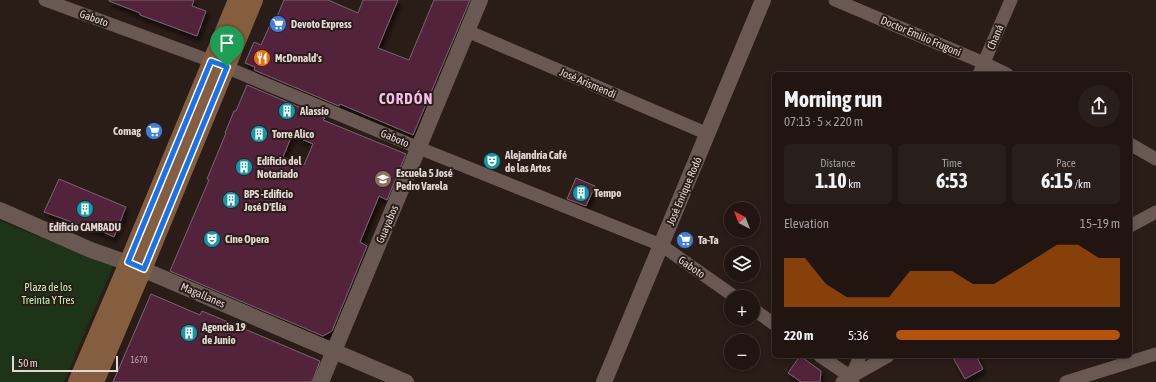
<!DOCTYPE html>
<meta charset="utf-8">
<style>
body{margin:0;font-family:"Asap Condensed",sans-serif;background:#281e1a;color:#f1f3f6;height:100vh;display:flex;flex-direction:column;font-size:15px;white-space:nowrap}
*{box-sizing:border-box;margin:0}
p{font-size:13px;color:#a29f9f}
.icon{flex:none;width:22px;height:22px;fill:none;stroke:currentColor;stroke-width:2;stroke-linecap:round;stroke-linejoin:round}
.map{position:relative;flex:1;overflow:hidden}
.side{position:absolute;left:772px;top:72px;width:360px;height:286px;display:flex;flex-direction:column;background:#201511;border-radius:6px;box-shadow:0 2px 6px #0003,0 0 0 1px #3d3431}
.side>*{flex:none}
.needle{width:26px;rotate:318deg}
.fabs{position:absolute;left:724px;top:202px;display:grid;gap:8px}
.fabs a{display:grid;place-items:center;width:36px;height:36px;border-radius:50%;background:#201511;box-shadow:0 2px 6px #0003,0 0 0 1px #3d3431;font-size:20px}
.scale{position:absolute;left:12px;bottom:10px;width:106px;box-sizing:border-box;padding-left:4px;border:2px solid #e1d7d3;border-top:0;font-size:11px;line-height:14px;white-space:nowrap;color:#e1d7d3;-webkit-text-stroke:3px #2a1c17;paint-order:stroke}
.pin{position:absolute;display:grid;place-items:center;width:34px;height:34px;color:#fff;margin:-41px -17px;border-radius:50% 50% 50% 0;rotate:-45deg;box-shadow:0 0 4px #0007}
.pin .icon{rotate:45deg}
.round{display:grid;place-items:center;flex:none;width:42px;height:42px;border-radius:21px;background:#281e1a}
.overview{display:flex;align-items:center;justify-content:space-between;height:68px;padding:0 12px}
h1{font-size:22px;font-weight:700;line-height:30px}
.metrics{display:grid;grid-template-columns:repeat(3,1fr);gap:6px;height:68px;padding:4px 12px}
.metrics div{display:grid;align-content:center;border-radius:6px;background:#281e1a;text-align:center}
.metrics b{font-size:20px;font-weight:700}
.metrics small{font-size:11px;font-weight:400}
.metrics p{font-size:11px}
.chart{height:112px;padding:8px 12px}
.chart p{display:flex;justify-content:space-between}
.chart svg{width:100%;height:72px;margin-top:4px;fill:#b45309;opacity:.7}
ul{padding:0 12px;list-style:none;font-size:13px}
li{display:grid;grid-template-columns:64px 48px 1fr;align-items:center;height:30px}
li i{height:10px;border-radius:5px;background:#b45309}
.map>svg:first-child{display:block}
.green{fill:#1d3418}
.building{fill:#53233b;stroke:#77666d;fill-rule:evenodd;filter:url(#shadow)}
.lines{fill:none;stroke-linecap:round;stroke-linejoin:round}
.minor{stroke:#6a5952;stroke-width:13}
.tertiary{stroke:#6a5952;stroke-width:16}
.secondary{stroke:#845e3f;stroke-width:18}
.route-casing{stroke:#fff;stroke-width:8}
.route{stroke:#1a73e8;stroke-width:5}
.labels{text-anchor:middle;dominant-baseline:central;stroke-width:4;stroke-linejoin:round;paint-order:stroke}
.number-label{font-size:9px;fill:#beaaad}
.street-label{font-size:11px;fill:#e1d7d3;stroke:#2a1c17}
.poi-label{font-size:11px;font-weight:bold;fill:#e1d7d3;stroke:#2a1c17;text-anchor:start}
.park-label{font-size:11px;fill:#bcf4af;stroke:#2a1c17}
.district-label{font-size:15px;font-weight:bold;letter-spacing:1px;fill:#fabaee;stroke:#2a1c17}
</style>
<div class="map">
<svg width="1156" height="382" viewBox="0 0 1156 382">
<defs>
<filter id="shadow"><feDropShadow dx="2.5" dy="4.5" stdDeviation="2" flood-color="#0009"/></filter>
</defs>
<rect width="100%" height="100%" fill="#2a1c17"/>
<path class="green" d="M0,221L113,266L64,382H0Z"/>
<path class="building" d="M109,0H194L192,6L206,11L197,36L140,15V13L109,1Z
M284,0H328L358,13L363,0H398L378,48L409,60L434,0H470L413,135L340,104L339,106L254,70L255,67L245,63L254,42L261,45L271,23L274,24Z
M247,85L325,118L323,120L406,154L387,200L379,196L360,242L367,246L332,331L323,336L170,271L209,180L207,179L226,133H225L234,111H236ZM292,135L313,144L304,165L283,157Z
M576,178L595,186L586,206L567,199Z
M59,179L126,207L114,237L101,231L100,232L44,212Z
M151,294L200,315L202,311L320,361L312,382H113Z
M800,356L821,371L820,382H801L788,373Z
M952,356H976L983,369L965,379Z"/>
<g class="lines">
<path class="minor" d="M45,0L211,61L419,148L661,245L735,297
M835,0L984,63L1007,74
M467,31L708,134
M979,74L1011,0
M1130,144L1156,159
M1130,226L1156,212
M753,309L774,324
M820,356L851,377L853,382
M851,377L860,356
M842,382L888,356
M1066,382L1156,354"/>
<path class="tertiary" d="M0,210L91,250L128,263L406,382
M321,382L480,0
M604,382L763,0"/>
<path class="secondary" d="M77,382L128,263L237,0
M95,382L143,269L254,0"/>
</g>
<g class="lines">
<g class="route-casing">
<path id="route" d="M211,61L227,67L144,269L128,262Z"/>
</g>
<use href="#route" class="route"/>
</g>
<defs>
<g id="supermarket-disc" transform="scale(0.9)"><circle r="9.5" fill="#3f7fe0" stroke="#2a1c17"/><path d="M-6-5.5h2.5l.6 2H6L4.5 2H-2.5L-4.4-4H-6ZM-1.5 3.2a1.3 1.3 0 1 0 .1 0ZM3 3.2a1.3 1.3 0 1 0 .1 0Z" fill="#fff"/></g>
<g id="restaurant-disc" transform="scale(0.9)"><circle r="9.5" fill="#e8710a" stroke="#2a1c17"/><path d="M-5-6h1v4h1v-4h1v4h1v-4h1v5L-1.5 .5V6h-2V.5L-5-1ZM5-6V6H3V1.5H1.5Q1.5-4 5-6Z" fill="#fff"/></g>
<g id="building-disc" transform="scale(0.9)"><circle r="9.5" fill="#0f9aa8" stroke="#2a1c17"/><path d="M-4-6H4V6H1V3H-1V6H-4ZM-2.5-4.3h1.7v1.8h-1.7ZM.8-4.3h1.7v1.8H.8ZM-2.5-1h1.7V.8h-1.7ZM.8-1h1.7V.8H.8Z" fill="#fff"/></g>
<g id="theatre-disc" transform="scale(0.9)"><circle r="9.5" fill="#0f9aa8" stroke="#2a1c17"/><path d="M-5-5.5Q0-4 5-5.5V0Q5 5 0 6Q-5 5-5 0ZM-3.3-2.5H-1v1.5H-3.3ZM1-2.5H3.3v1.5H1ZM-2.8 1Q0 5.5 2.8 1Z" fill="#fff"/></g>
<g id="school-disc" transform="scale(0.9)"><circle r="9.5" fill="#8d6e63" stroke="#2a1c17"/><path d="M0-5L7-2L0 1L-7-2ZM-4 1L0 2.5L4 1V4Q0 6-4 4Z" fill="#fff"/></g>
</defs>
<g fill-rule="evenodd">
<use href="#supermarket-disc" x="278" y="24"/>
<use href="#restaurant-disc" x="262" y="58"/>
<use href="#building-disc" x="287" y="111"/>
<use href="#supermarket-disc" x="154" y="131"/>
<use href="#building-disc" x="259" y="134"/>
<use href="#theatre-disc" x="492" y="161"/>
<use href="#building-disc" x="244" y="167"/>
<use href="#school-disc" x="383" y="179"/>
<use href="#building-disc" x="581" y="193"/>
<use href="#building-disc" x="231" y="200"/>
<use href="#building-disc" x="85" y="209"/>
<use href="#theatre-disc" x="212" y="239"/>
<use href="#supermarket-disc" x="685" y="240"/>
<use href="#building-disc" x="189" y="333"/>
</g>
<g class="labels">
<g class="number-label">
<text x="139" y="360">1670</text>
</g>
<g class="street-label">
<text transform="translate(94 18) rotate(20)">Gaboto</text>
<text transform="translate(921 36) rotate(23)">Doctor Emilio Frugoni</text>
<text transform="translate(995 37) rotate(-67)">Chaná</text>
<text transform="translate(588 83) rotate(23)">José Arismendi</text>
<text transform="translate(395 138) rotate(23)">Gaboto</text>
<text transform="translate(684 191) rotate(-67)">José Enrique Rodó</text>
<text transform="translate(387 224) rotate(-67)">Guayabos</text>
<text transform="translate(692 267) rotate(35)">Gaboto</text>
<text transform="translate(203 295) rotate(23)">Magallanes</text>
</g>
<g class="poi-label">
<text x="291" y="24">Devoto Express</text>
<text x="275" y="58">McDonald's</text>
<text x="300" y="111">Alassío</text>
<text x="141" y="131" text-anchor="end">Comag</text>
<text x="272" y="134">Torre Alico</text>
<text x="505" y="155">Alejandría Café<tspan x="505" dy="13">de las Artes</tspan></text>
<text x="257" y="161">Edificio del<tspan x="257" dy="13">Notariado</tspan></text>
<text x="396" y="173">Escuela 5 José<tspan x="396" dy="13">Pedro Varela</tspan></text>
<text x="594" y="193">Tempo</text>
<text x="244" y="194">BPS -Edificio<tspan x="244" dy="13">José D'Elía</tspan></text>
<text x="85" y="227" text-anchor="middle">Edificio CAMBADU</text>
<text x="225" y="239">Cine Opera</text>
<text x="698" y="240">Ta-Ta</text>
<text x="202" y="327">Agencia 19<tspan x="202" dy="13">de Junio</tspan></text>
</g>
<g class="park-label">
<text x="48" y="287">Plaza de los<tspan x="48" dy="13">Treinta Y Tres</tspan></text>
</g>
<g class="district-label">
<text x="406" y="98">CORDÓN</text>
</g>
</g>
</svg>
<div class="fabs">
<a><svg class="needle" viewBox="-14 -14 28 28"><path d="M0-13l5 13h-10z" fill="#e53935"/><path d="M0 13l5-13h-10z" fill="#a29f9f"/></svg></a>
<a><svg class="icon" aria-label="layers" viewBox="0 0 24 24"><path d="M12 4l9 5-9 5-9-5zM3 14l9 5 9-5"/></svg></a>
<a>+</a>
<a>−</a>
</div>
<div class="scale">50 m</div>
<div class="pin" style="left:227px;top:67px;background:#1e9e55"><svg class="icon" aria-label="arrive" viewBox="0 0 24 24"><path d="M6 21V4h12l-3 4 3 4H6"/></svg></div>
<section class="side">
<div class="overview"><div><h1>Morning run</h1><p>07:13 · 5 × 220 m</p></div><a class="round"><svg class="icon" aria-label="share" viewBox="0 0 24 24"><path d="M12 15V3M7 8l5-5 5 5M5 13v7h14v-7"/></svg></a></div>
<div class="metrics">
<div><p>Distance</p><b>1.10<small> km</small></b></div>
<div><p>Time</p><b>6:53</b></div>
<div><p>Pace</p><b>6:15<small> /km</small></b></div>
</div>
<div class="chart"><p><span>Elevation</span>15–19 m</p>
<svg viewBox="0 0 160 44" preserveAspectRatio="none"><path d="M0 44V14L10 14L20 30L30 38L40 38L50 38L60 22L70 22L80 22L90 30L100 30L110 22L120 14L130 6L140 6L150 14L160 14V44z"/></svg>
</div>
<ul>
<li><b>220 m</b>5:36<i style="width:100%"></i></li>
</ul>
</section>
</div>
